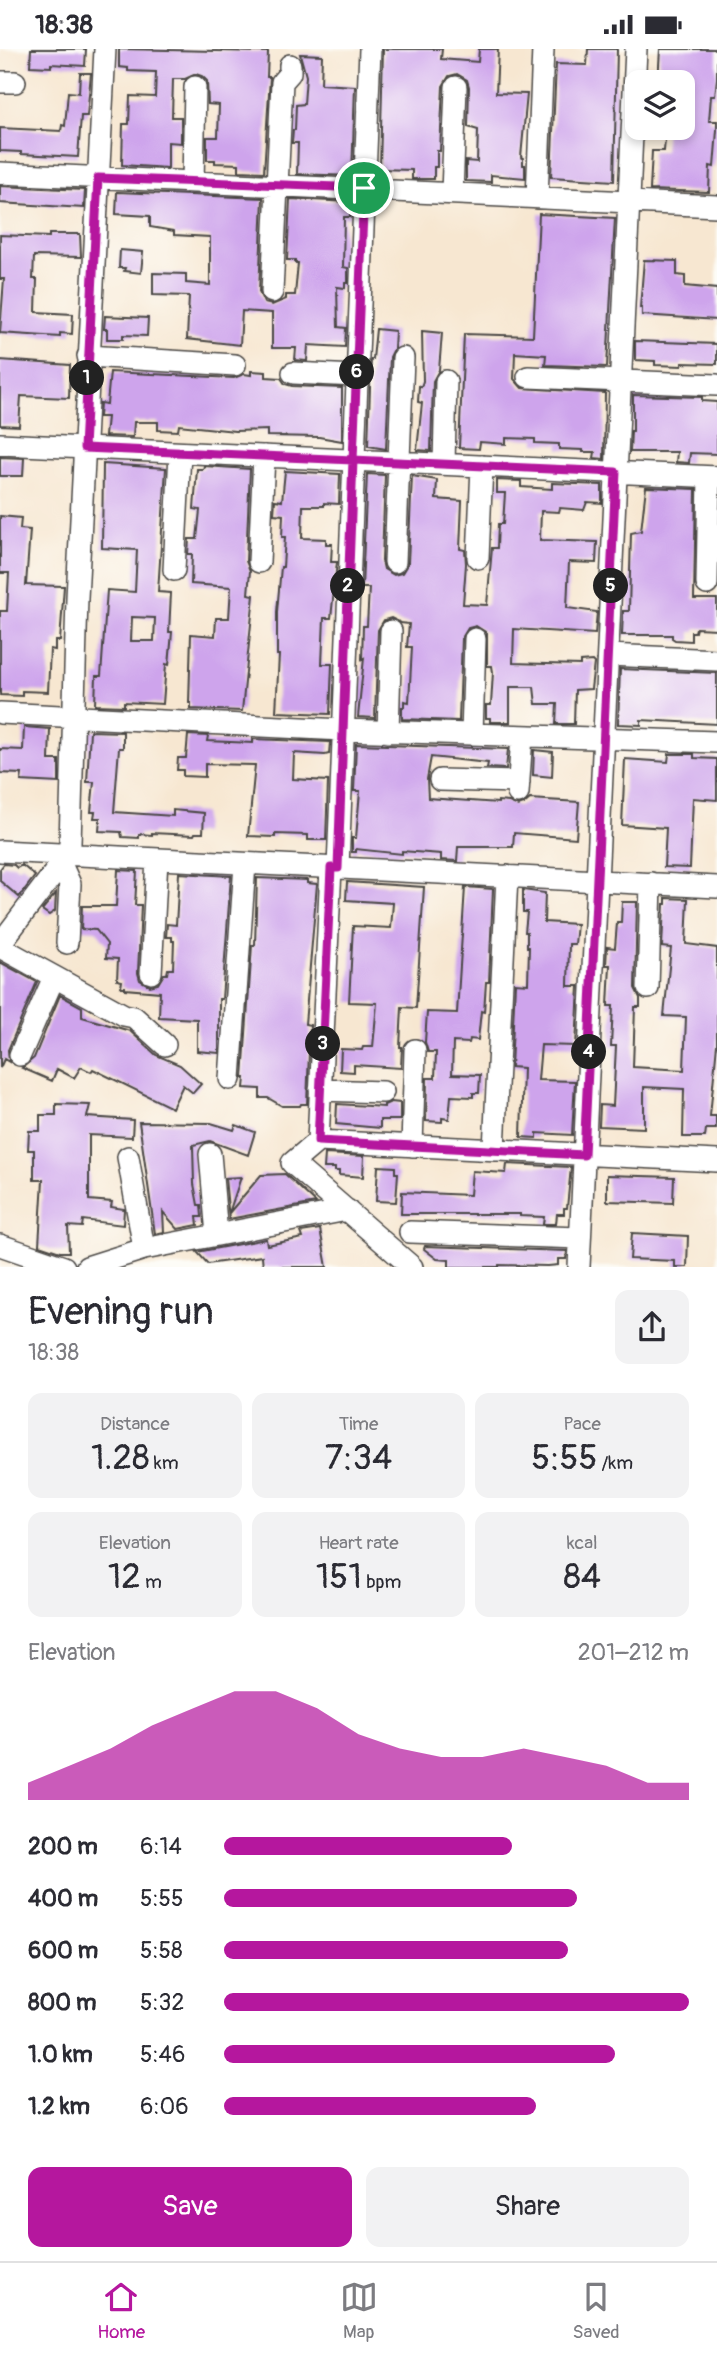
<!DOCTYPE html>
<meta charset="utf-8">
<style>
body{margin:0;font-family:Pangolin,sans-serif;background:#f2f2f3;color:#2b2b33;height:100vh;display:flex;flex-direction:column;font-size:26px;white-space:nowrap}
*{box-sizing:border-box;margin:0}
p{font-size:23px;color:#7c7c81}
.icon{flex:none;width:38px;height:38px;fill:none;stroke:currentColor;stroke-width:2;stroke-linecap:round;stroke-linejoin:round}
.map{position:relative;height:1218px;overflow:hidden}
.drawer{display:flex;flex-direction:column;background:#fff;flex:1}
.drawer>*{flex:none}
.fabs{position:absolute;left:625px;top:21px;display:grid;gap:14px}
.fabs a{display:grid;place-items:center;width:70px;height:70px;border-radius:14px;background:#fff;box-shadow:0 4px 10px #0003;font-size:35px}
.pin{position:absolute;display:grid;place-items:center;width:60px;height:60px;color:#fff;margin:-30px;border:4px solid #fff;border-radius:50%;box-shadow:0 2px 7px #0007}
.km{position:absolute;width:35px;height:35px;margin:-18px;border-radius:50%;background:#222;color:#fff;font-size:19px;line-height:35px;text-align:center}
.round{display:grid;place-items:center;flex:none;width:74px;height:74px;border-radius:14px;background:#f2f2f3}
.headline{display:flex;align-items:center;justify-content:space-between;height:119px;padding:0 28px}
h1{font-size:38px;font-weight:600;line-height:52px}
.stats{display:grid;grid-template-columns:repeat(3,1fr);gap:10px;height:119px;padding:7px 28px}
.stats div{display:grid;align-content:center;border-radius:14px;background:#f2f2f3;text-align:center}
.stats b{font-size:35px;font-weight:600}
.stats small{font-size:19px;font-weight:400}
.stats p{font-size:19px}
.chart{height:196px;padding:14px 28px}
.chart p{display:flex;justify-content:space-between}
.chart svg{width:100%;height:126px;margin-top:7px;fill:#b5179e;opacity:.7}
.button{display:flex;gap:14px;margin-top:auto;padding:14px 28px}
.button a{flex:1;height:80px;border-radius:14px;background:#b5179e;color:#fff;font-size:28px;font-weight:600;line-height:80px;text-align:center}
.button a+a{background:#f2f2f3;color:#2b2b33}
ul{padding:0 28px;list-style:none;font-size:23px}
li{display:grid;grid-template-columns:112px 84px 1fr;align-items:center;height:52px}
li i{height:18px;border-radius:9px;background:#b5179e}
.status{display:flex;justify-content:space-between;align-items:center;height:49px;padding:0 35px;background:#fff;direction:ltr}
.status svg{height:19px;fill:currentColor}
.dock{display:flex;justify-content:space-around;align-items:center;height:98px;border-top:2px solid #e1e1e2;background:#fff;font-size:19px;color:#7c7c81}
.dock a{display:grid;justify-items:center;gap:4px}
.dock .current{color:#b5179e}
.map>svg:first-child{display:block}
.building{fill:#cea4ec;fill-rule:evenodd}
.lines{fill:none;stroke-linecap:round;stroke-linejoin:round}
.minor-casing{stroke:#4a4744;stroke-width:24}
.minor{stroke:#fff;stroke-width:21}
.route-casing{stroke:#fff;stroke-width:14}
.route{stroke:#b5179e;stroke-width:9}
</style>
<div class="status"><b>18:38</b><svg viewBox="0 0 49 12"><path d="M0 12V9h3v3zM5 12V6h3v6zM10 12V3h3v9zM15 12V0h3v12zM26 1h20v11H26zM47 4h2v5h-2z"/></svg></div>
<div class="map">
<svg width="717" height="1218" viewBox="0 0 717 1218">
<rect width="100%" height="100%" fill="#fdfcf7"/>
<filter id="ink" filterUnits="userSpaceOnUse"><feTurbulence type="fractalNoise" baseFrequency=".0143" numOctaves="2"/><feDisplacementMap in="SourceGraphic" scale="14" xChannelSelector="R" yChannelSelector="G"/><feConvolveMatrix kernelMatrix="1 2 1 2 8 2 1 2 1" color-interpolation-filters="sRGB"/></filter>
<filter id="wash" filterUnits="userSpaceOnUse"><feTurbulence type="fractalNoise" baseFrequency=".00686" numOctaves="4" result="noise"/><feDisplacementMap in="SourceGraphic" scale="28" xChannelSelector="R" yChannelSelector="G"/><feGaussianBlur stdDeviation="1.57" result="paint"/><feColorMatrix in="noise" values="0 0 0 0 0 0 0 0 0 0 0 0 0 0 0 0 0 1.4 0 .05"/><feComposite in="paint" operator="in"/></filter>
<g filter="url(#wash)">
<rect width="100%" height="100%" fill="#f7e7d1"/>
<g id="blocks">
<path class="building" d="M31,0H86L85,17L51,15V18L30,17Z
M119,0L268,3L267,28H270L264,123L239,122V115L215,114V111H207V88H218L219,56L208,55L207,32L202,27L196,25L185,30H173L172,68H181V94L168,93V119L122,116L123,75H129L130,47L155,48L156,23L128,22V19L119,18Z
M383,0H442L441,10L478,13L479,0H498L496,44L527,45L521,108L523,109V116H525V129L491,126V133L466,132V112L477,113L478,81L468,78L469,38L467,31L457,25L449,27L443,37L440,102H437V118H434V130H412V121L380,120Z
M588,0H617L614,132L551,128L556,15L587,16Z
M660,0H717V29L715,47H711L709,72H717V81L714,118L710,117L709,143L650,141L652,102H664L666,79H683L687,43L686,33H658Z
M300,5L322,6L321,35L355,37L352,127L297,125L298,94H292L293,81H295L296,56L304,55L306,27Z
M80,24H91L87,67H81L78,108L21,105V103L0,102V79L61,82L62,76L65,77L68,43L79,44Z
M0,137L85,141L84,159L0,154Z
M117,143L263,149L259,243L264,254L272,256L286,250V246H295L298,214H295V211H287L290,150L351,153L350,168H344L343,218L348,219V234H345V239L337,238L338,278L346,279L345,298L308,296L307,312L295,311L296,299H272V264L242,262L240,296L187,290L189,247L153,246V224L186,225V234L210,236V188L174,186V182L150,178V167L116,165Z
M539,165L615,169L607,318L545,316L546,306L515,304L514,330L522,339L605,344L604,410L594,409L595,403H583V401L559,400V395L535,394V390L506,389V395L480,393L479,400L459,399L464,285L533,287Z
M49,185H80L81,208L34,207L33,230H37L36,263L73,265L72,285L60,284V288L0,284L4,230H0V186L49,188Z
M120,201L143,203L141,224L124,222L125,219H119Z
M644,211L677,212V226L685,227V237L717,240V271L642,266V259H640Z
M105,267L148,269L147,287L123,286V290H107V280H104Z
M376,280L395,282L394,300L390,308L386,400L368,397L371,310H373Z
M422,282L442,284L439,321L433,332L431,402L417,401L422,354L418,353L419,337L421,338L423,332Z
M635,292L717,295V315L682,314V317L655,316V312L635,311Z
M0,311L70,316L69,349L21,347L19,377L0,376Z
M251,322L266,323V328L281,329L285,335L292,337L342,339V392L319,388L267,387V381L235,382L179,376L178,382L158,381V373H134L133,388L105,387L107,368H99L100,354L107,355L110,323L234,329L244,325L251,326Z
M633,346L702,348V352L717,353V405L690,404L689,414L676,413L677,403H630L631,382H633Z
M0,408L24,409L23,427H0Z
M103,415L166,419L158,543L171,544L169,583H172L169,616L166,615L163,655L124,653V657L95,656L96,627H101L107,541L135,543L137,501L102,499ZM132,568L155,569L154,592H131Z
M204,417L250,420L246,512L250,522L248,545L254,546L242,662L191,660V654H189L191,585L215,587L216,569H229L231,538L191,535L192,505H188L189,490H197L200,461L194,460L197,420H203Z
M285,422L340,425L339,455L324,454V457H303L302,489L326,490V495H332L331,513H337L331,569H324L322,615H332L330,665L276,663L279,606H277V563L281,518H283L285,488H282L283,466L274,465L275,451L282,452Z
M367,425L385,426L382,512L384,520L394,526L402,524L408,514L412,427L437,431L436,450L462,452L460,500L465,501L466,515L463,555L487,556L492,499H497L498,475H503L505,444H497V431L521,432V438L552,440V434L602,436V454L587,453L584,461L560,459L559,463L541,462L540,491L597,493L596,514L569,513L567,559L597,563L595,585L514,580L513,614L580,616V613L592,612L594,614L591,640L575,641L574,675H556L557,655H536L534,638H510V673H490V669H486V656H491L493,623L492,617H487V584L476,577L468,579L462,589L459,672L402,670V658H404V652L409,653L412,598H407L409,575L401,574L391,569L384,571L378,581L375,669L358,668L364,609L362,610L363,577H367L369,539H362Z
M646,438L696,440L694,550H717V580L696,579L695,583H691V592L675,591L672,589V586H622L623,562H629L631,484L641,482Z
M0,467L21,469L20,480L30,481L26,536L64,537L60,592H55V601L50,600L48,643L22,642V647L0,646V562H7L9,524H0Z
M620,620L717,624V675L641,671V676L618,675Z
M24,678L50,680L49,711H59V734L21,732L22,725L0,724V700L23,701Z
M90,682L123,683V699H119L114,763L173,767V761L204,764L203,784H195L194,786L152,784V786L139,785V789L122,788L121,783L99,782L100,769H94L95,763H91L94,733H87Z
M188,686L208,687L207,692L253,694V690L330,693L329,705L325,706L294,704L293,730L328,732L326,791H308V786L275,785V788L248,787L255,716L205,715V728L183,727V721H177L178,709H186Z
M356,695L508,700L506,720L487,719L488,714L431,708L427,730L428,749L498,754V752L509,753L518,757L524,755L530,750L579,753L576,789L514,784L513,798H458L457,812L441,811V805L402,802V805L356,800V803H352V789H356L360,742H354Z
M534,701L553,703L552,728L533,726Z
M669,705H694V709L717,710V751L693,749L690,819L664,818L666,779L622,776L625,710L668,713Z
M4,815L14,816L17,819L22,816L35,827L19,848L0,832V820Z
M118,821L137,822L135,856H141L138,924L140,931L150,937L158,935L164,925H167L168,920H173L174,892H172V888H166L167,875L176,876L179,824L231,827L222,950H219V1004L197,1002V970L159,968L160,943L125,940V938H121L122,932L117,931L118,910L106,909L107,895L96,881L81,880L82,857H116Z
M257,829L307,831V834L317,835L305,975L310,976L307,1055H301L300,1057H282L268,1049H260V1040L244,1039L245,1029H243L252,896H255Z
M347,833L424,838L416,959L402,958L400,998H402L401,1019L354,1016V1023L340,1022L341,1000L362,1001L363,998H373L377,954L349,953L353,877L391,879L393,854L346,851Z
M465,838L493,840L489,933H486L484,963L481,962L478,991L470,990L469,994L453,993L452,1025L480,1026L479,1044H473V1048L451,1047L449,1070L442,1069V1073L426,1072L427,1029H435L436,1003H428L425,993L427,963L457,964Z
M523,841L545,844L544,873L577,875L575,895H569L568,937H579L576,997L541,996L538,1031L575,1032L572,1086L537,1084V1089L521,1088L523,1019L511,1018L515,934L528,935L529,898H527V883H525L527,863H523Z
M56,844L55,862L49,866L42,861Z
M666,849L688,850L686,895L717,899V995L710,1067H716V1080H706L705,1088H683L684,1040L644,1038V1079L599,1077L600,1056L613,1057L616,997H611L613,957H608L610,916H606L607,898L615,899L617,874H621L622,853H637L635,939L640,949V958H635L633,1018L684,1021L686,968L664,967L671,899L662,898L664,855H666Z
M0,913L37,933L8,1001L9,1013L4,1010L0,1019Z
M60,946L82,958V968L130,982L156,1006L180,1016L201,1035L193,1044L183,1036L172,1059L93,1020L91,1023L81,1018L74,1029L57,1020L52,1032L22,1019L34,1009Z
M391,1053L400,1054V1071H380V1079L336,1075L337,1055L384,1058V1056Z
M56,1055L90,1056L87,1068L133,1071L132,1088L89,1086V1151L112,1153L111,1158L124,1160L123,1176L83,1171L82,1178L68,1177L69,1203H60L39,1196L43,1131H34V1101H28L29,1082H40V1066H56Z
M139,1073L211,1074L234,1081L236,1076L255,1083L248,1106L210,1092L193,1096L194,1135L198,1156H201L202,1168H197L198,1176L178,1180L163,1163L164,1183L155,1185Z
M325,1105L364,1107L363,1128L339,1126V1122H335V1119H324Z
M507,1115L571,1118L567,1159H564V1165H557L556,1175H543L544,1168L520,1167V1165H401L402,1143L470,1146L472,1122L506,1124Z
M378,1117L395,1118V1124H398L396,1153L376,1152Z
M285,1125L316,1154L229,1170L225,1129L241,1128L229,1164L261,1126Z
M607,1126L674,1128L673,1154L607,1152Z
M320,1180L327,1218H263L262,1207L208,1215L197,1203L266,1190L267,1196L303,1189L301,1183Z
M632,1184L688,1187L687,1218H675V1212L630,1210Z
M425,1197L567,1202L566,1210H558V1216L548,1217L499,1216V1218H449V1211L437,1210L424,1200Z"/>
</g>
</g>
<g filter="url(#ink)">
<use href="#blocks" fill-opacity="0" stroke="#4a4744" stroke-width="2"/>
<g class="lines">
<g class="minor-casing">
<path id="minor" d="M0,33H15
M0,124L717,157
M193,133L195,38
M452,144L456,38
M537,149L543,0
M272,243L282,33L290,24V16
M88,307L235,316
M293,324L356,327
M528,328L717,336
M0,395L717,428
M444,415L446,332
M478,509L482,417
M259,513L264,407
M395,513L403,309
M174,521L180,404
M707,535L709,428
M608,606L717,611
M0,664L343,681L717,693
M388,683L391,582
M472,685L475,590
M440,731L519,733
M518,744L522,687
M0,802L717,838
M61,815L70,835L67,894
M338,819L370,0
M0,895L67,807L70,795L77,549L105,0
M0,898L124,966L134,968L165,996
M151,924L157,810
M648,939L651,834
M20,1006L54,928
M230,1030L245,815
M320,1041L383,1043
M318,1092L331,819
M412,1097L415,1001
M494,1101L507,827
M210,1105L217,1186
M128,1108L144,1200
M410,1183L580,1189
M0,1196L64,1218
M87,1218L144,1200L347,1161
M412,1218L292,1114L318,1092L717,1112
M579,1218L636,0"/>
</g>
<use href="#minor" class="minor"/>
</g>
</g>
<g class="lines" filter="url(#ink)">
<g class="route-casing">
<path id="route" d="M364,139L98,129L84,399L353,411L338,819H331L318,1092L584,1106L616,423L353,411L364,139"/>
</g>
<use href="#route" class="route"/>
</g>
</svg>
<div class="fabs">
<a><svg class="icon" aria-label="layers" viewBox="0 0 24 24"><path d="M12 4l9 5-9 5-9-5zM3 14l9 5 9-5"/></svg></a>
</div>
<div class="pin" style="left:364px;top:139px;background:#1e9e55"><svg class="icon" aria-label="arrive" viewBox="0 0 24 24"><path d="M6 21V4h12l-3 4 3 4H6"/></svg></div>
<b class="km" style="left:87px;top:329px">1</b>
<b class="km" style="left:348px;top:537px">2</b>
<b class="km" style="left:323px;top:995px">3</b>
<b class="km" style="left:589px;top:1003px">4</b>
<b class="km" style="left:611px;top:537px">5</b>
<b class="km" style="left:357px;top:323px">6</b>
</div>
<section class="drawer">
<div class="headline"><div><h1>Evening run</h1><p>18:38</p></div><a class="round"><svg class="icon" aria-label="share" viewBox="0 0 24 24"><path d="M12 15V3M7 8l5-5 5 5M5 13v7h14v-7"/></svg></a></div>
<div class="stats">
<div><p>Distance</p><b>1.28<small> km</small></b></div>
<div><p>Time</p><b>7:34</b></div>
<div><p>Pace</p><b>5:55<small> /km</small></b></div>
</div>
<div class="stats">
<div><p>Elevation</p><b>12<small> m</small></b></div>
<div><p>Heart rate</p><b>151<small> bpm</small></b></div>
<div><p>kcal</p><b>84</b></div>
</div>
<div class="chart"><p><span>Elevation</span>201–212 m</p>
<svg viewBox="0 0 160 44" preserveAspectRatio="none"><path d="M0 44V38L10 32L20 26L30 18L40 12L50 6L60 6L70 12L80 21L90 26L100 29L110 29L120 26L130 29L140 32L150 38L160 38V44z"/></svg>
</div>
<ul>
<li><b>200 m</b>6:14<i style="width:62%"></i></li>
<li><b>400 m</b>5:55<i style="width:76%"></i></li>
<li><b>600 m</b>5:58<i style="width:74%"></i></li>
<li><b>800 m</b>5:32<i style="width:100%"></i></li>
<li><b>1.0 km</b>5:46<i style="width:84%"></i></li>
<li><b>1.2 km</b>6:06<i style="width:67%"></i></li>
</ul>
<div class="button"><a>Save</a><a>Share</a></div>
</section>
<nav class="dock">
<a class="current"><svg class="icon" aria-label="home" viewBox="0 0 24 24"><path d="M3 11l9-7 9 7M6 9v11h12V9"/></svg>Home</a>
<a><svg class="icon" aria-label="map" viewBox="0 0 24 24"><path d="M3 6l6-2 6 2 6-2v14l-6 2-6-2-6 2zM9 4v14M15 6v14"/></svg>Map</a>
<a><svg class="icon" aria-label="saved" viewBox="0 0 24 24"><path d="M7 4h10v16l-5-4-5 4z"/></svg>Saved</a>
</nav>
